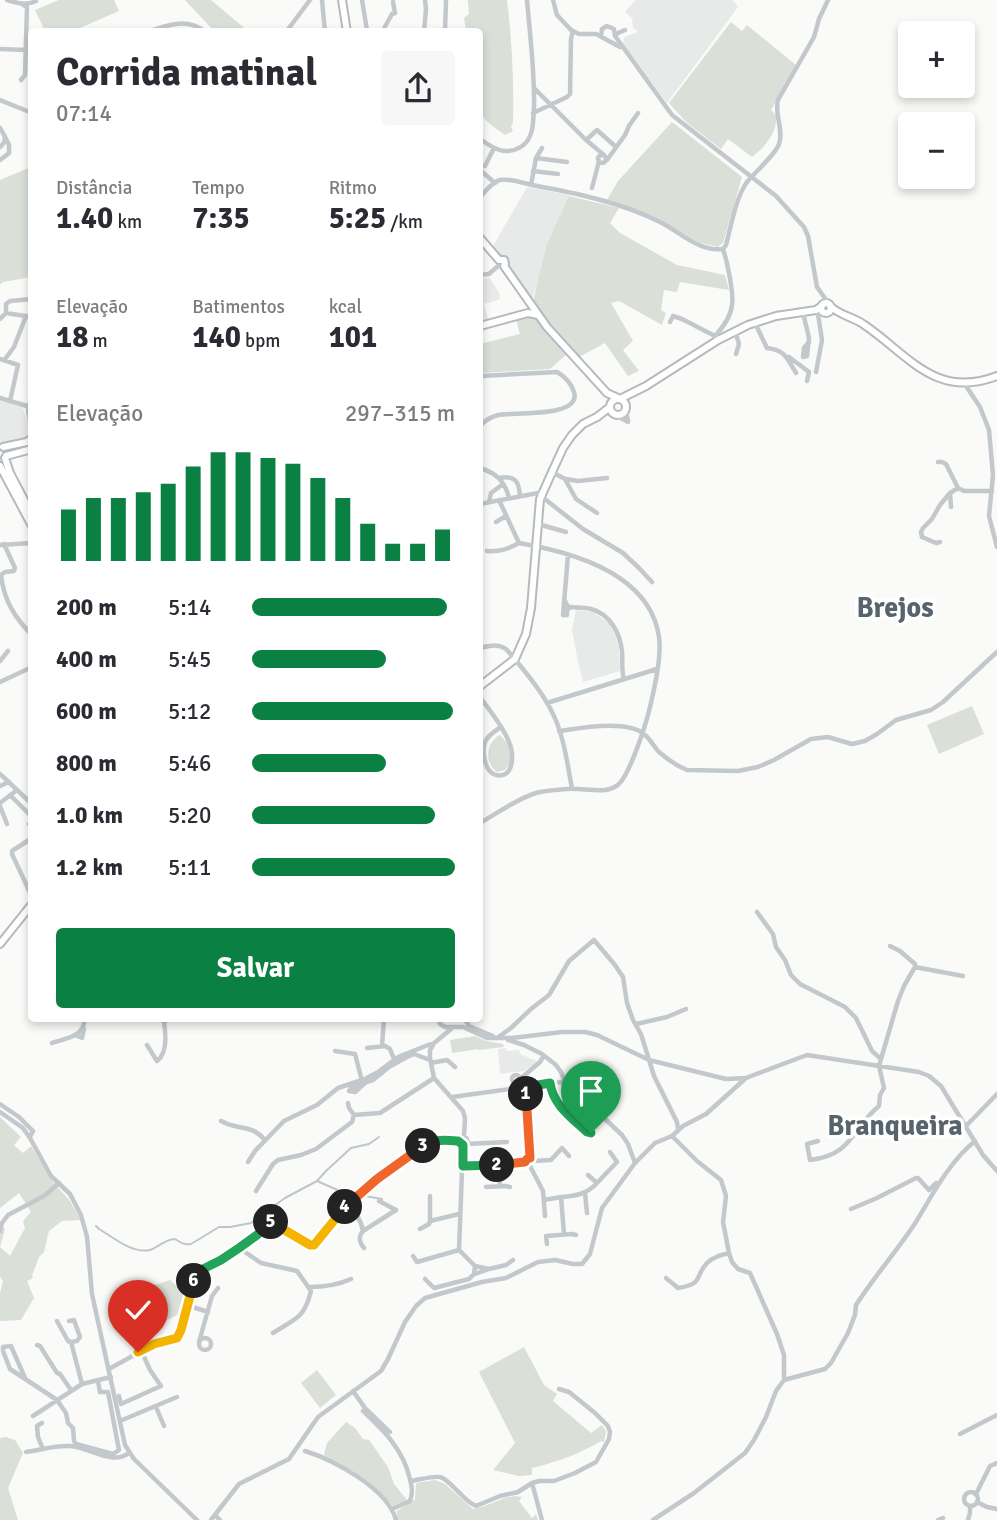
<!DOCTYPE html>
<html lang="pt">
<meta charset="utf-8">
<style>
body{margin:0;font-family:Signika,sans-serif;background:#f7f7f7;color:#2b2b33;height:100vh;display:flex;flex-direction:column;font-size:26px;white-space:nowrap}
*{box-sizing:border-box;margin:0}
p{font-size:23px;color:#7c7c81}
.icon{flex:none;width:38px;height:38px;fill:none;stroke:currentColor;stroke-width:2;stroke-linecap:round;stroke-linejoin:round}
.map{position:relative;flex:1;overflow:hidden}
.sheet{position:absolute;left:28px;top:28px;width:455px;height:994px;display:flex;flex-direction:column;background:#fff;border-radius:7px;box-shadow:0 4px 10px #0003}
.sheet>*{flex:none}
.fabs{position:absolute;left:898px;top:21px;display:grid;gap:14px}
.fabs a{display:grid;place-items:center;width:77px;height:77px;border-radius:7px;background:#fff;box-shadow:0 4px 10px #0003;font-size:35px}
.pin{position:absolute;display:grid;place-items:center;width:60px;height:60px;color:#fff;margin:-72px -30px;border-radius:50% 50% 50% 0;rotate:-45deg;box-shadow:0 0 7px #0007}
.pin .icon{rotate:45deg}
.km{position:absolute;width:35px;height:35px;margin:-18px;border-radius:50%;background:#222;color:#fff;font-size:19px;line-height:35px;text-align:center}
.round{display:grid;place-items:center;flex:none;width:74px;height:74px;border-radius:7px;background:#f7f7f7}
.headline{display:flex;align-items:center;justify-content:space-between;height:119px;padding:0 28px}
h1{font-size:38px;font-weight:800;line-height:52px}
.figures{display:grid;grid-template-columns:repeat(3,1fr);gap:10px;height:119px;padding:7px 28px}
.figures div{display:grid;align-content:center}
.figures b{font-size:30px;font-weight:800}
.figures small{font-size:19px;font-weight:400}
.figures p{font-size:19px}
.chart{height:196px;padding:14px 28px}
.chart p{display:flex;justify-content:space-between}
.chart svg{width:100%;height:126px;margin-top:7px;stroke:#0b8043;stroke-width:6}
.action{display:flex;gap:14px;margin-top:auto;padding:14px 28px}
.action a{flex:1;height:80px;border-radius:7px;background:#0b8043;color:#fff;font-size:28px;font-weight:800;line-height:80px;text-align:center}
ul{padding:0 28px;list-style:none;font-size:23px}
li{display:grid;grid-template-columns:112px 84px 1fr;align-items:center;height:52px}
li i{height:18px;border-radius:9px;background:#0b8043}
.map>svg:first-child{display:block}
.built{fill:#e8e9e9}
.green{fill:#dadfd7}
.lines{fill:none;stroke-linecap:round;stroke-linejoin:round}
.stream{stroke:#bbc7cb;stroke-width:2}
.major-casing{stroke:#b5babe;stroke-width:10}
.minor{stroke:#c3c8cc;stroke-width:4.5}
.major{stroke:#fff;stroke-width:6}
.split-1-casing{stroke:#fff;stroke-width:14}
.split-2-casing{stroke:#fff;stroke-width:14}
.split-3-casing{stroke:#fff;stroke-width:14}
.split-4-casing{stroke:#fff;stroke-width:14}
.split-5-casing{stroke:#fff;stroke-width:14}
.split-6-casing{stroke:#fff;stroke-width:14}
.split-7-casing{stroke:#fff;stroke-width:14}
.split-1{stroke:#22a559;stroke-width:9}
.split-2{stroke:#f0652b;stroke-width:9}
.split-3{stroke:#22a559;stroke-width:9}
.split-4{stroke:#f0652b;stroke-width:9}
.split-5{stroke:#f5b400;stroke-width:9}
.split-6{stroke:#22a559;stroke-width:9}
.split-7{stroke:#f5b400;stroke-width:9}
.labels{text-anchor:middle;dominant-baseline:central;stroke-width:7;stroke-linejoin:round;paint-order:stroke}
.neighbourhood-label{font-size:28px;font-weight:bold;fill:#57646e;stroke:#fff}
</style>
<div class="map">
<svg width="997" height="1520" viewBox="0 0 997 1520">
<rect width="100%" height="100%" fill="#fafaf8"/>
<path class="built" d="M635,0H733L738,7L667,103L623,44L624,37L638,32L633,28L632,18L625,12Z
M527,187L569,195L531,301L493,246Z
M490,278L499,293L500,298L498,300L484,304L488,319L480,321V279Z
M0,400L22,407L28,422L30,435L27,440L5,445L2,444L0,440Z
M576,610L592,612L609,623L616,637L619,647L620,671L583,682L578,662L572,630Z
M505,1048L507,1051L519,1050L520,1054L539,1062L524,1071L500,1074L498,1049Z"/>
<path class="green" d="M59,0H114L119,11L73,31H45L35,10Z
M185,0H211L248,31H214Z
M468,0H507C512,41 514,81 513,122L511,127L513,131L505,135C486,121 479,120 480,94L483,91L480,85V32L466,31L464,18L469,14Z
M731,22L742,31L747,25L796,65L771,110L776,115C778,132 765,147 752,157L728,139L721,149L686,122L669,103Z
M672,122L742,177L723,243L718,247L700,243L649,215L607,200L618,181Z
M31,167V277L3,282L0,285V180Z
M569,196L619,208L610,223L620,233L677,265L725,275L729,290L680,282L677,292L664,290L661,310L666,313L662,325L619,301L611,303L633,341L623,350L639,371L628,376L605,343L579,357L553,329L533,301L547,244Z
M528,315L534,317L568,353L550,369L480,373V344L520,334L516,319Z
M972,706L984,734L939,754L927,725Z
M500,735L508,744L510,756V763L505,770L497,772C484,763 486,742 500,735Z
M475,1036L486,1041L503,1044L504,1047L478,1050V1049L452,1053L450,1040Z
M0,1117L21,1137L14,1145L23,1153L31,1146L52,1181L70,1201L81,1220L62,1221L49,1231L44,1252L39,1257L32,1276L33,1278L27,1281L34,1298L21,1320L0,1321V1293L3,1281L0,1277V1225L5,1229L0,1247L10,1256L25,1228L23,1221L31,1212L19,1193L0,1208Z
M170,1280L184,1293L177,1315L165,1321L149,1319L146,1306L153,1286Z
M524,1347L544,1385L557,1394L553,1401L591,1433L602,1425L606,1431L604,1442L601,1441C579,1454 557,1462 532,1468V1475L519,1476L493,1470L515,1443L479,1372Z
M317,1370L336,1395L320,1408L301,1383Z
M346,1422L355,1428L363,1439L369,1440L388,1467L394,1484L407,1500L393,1506C374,1485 351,1467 325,1456L324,1454L327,1443Z
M6,1437L15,1440L23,1453L8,1488L18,1520H0V1438Z
M435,1480L445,1484L473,1509C490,1507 505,1493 522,1497L519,1501L532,1518L536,1514L538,1520H397V1511L415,1499L416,1483Z"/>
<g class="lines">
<path class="stream" d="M317,1181L326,1171L351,1148L369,1144L379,1137
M96,1226L99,1229C113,1237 132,1254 150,1250C159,1247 165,1239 175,1239C181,1243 184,1245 191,1244L219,1227H230L251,1223L285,1198L317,1181L342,1192L382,1199"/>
<g class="major-casing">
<path id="major" d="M342,0L347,32
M480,238L499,260H504L505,264L504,266L547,327L607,393L618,398
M821 308a5 5 0 1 1 10 0a5 5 0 1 1-10 0Z
M830,306C839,315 853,317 863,324C908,354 935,400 997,376
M480,326L528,313L538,315
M610 407a8 8 0 1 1 16 0a8 8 0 1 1-16 0Z
M620,399L646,386L718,340L748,325L776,316L816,310L822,306
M3,447L27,442L32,438
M6,456L32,449
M5,458L10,473L32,515
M0,466L32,526
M480,686L515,659L526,634L531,608L540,499L552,472L563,448L572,435L583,424L597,417L610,407
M0,944L32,904"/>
</g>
<path class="minor" d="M7,0C17,3 26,6 36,1
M322,0L325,32
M362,0L367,30
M553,0L557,15L571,30L579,34H596L620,47
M147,32C167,25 187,17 206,32
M286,32L310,0
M382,32L392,14L395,13L393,2
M424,32L426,9L425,0
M445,32L446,0
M616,34L625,30
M601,36L602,29L607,26L614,29L615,36
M615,36L672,115L776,196L804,227L808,236L817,287L829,304
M0,49L26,50
M21,80L25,75L27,7L22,4
M535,89L586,140L604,155
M0,100L32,113
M533,113L567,97L570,94L571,39L573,31
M0,128C5,136 8,140 0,147
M480,139C487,144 495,150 504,151C515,152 526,146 530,136C534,128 533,117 534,109C535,73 530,36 527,0
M586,140L597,130L616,147
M598 159a4 4 0 1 1 8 0a4 4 0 1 1-8 0Z
M536,158L567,162
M0,160L9,153V145L4,135
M607,160L625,135L629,126L638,113
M485,166L494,148
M480,170L495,183
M533,171L558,174
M531,185L536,158L542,148
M592,188L599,161
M480,197C485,192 492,182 500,180C509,178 522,183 532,185C575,193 620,202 660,222C680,232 699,252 723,249
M480,275L489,274L498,266
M805,312L804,317L809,338L807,356L803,357L804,348L809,342
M6,313V304L10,301L32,299
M0,319L6,313L32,317
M670,322L673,316L682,319L715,336
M755,323L767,348C785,350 787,358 796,373
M735,331L739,344L736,354
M718,340L715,336L716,335C723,327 731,317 732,305C734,293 727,261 723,249L726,245C731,226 736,197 747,182C755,172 776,154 779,144C784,129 774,114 778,100L814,37L819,19L828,0
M789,357L809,372L807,381
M0,359L18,365L10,401
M5,359L14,347L26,316
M816,372L822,340L818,314L820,312
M480,376L557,372C564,376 571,383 574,392C582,418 513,412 498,415C491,417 485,420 480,426
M964,383L980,407L989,430L993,475L989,516L997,547
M0,398L27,406
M32,399C25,409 29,416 32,427
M626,411L628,421
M617,416L628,422
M938,462H942L946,464L958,488L964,491H992
M480,468C496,473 505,481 509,498
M552,472L565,479L576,499L597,513
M499,478C515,475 519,481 520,496
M566,479L578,481L607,478
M541,496L583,529L623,553L639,568L652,582
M489,502L491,493L503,484
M480,504L543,492
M951,507L950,493L958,488
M496,522L506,516
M538,524L566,532
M940,542L936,543L922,537L921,532L923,528L932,519L940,505L950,493
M4,544L15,568L14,571L5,572L1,575C4,600 14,617 32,635
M0,545L32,543
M487,551C500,552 508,549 519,543
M568,555L563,615H567V610L571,607
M564,599L568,607C576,608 583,607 591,609C610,614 620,633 622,651C623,661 621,670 624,679
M480,648C489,646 497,643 506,649C520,665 543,693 552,712C564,735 567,763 572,788
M0,661L8,651
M0,682L32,667
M480,697C490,711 503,726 509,742C514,752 515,779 496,775C484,772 482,751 485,742C488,735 495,731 501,727
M547,703L657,669
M559,731C581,728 628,719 645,735C651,740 654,747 659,752C667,759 677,766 687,770L738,771L758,767L774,760L811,739L828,737L852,744L865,741L877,734L896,720L931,710L943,702L997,652
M0,774L32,804
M0,786L9,782
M11,796L30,815
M0,803L17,790
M0,806L7,824
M480,823C498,813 516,799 536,793C546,790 557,790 567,789C583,787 606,796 619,784C630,773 645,727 649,711C654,691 662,657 659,637C650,574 572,552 519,543L499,500
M29,824L32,827
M32,838L12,851V854L32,897
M757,912L773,934L776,947L785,960L791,975L800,984L845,1007L856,1018L872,1051L881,1059
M890,946L900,951L915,964V967
M438,1018L440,1024L445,1027H463L487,1038H512L562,1032H585L597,1035L649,1060L726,1079L746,1078L807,1055L919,1072L929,1076L941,1086L983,1155L997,1171
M464,1018L469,1026L493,1036
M636,1024L667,1017L686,1009
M75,1035L82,1038L84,1029
M497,1038L511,1028L531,1009L549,995L569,961L594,940L615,965L623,977L627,1003L633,1020L641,1034L654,1076L677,1122L678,1129
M508,1040L524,1045L542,1054L556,1065L561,1072L568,1090L584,1099L622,1135L628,1144L635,1163
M52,1043C67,1038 84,1037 85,1018
M147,1045L157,1061C168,1053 166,1035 164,1023L168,1018
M433,1045L430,1050V1058L434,1078L463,1111L465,1118L464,1137
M382,1046L384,1018
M367,1048L385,1046L390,1049L394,1059
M335,1051L355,1054L362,1081
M431,1063L447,1060L455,1067
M512 1079a4 4 0 1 1 8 0a4 4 0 1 1-8 0Z
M520,1079L540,1062L543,1057V1055
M365,1083L355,1092L349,1091L351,1088L373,1080L389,1067L407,1057L414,1054L430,1060
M550,1083C553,1105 572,1118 587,1132L591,1133
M526,1087L530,1158
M452,1097L562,1082
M348,1103L349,1108L354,1115
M0,1104L19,1117L33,1131L30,1137
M0,1112L23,1128L30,1138L51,1176L70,1194L81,1215L87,1237L92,1294L125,1445L134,1459L197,1520
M221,1121C239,1131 250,1123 265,1140
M966,1126L997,1094
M672,1136L697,1161L721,1180L726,1196L723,1222L729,1253L732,1262L738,1269L750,1273L777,1334L784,1355V1380
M458.5 1141a4.5 4.5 0 1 1 9 0a4.5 4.5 0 1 1-9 0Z
M818,1141L807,1144L810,1160C853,1155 851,1129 879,1106L880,1095L884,1088L879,1066L898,1001L904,986L915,967L963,976
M466,1144L507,1142
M533,1161L551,1160L562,1148L569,1156
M248,1162L255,1151L284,1121L317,1105L338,1088L365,1079L378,1072L398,1057L428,1045L433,1044L451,1029
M498,1165L500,1186
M463,1166L525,1162
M530,1166L543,1191L545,1216
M597,1183L617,1162L610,1152
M486,1187L506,1186L510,1187
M256,1191L273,1164L278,1160L301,1155L316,1149L352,1122L354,1115L380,1113L434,1078
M585,1193L587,1213
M430,1196V1221L459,1214
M561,1197C576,1196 587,1194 597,1183L588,1175
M544,1200L561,1197L564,1234
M346,1206C355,1211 361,1220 363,1231L396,1210L379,1201
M851,1209L877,1198L916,1178H918L929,1190L936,1183
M420,1229L429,1224L430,1221
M0,1231L2,1223L8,1215L44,1196L59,1183
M363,1231C358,1237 359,1242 364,1248
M547,1244L546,1236L572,1234L576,1235
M239,1248L261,1263L297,1271L311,1291C304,1319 296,1318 273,1333
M413,1256L417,1262L459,1250
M475,1266L489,1269L475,1274
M489,1269L506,1265L513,1260
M666,1278L678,1288C704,1284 694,1277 707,1263C713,1257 721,1255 729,1253
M425,1279L434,1288L469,1279L474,1274L475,1266L459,1250L463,1145
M309,1287C324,1287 338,1285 351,1279
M187,1305L208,1312
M57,1321L68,1341L71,1342L82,1384
M69,1321L74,1320L80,1337L77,1341L71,1342
M199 1344a6 6 0 1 1 12 0a6 6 0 1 1-12 0Z
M199,1342L212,1296L218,1288
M37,1345L40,1346L57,1373L60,1374L71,1390
M109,1369L154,1344L177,1338L181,1330L188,1300L199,1271C206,1266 213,1264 220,1260C238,1250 255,1237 270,1222L310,1245H314L339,1212L357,1195L377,1179L425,1145L441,1140L458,1141
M25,1378L11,1346L3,1347V1351L10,1369L57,1400L66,1413L68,1423L73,1428L74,1441L76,1444L113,1454L119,1450L108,1392H100L98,1381
M353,1391L365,1408L390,1432
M119,1396L121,1404L161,1386L150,1370L141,1350
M156,1407L164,1426
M363,1411C384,1431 403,1449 410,1479C412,1487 413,1493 410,1501L392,1509
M33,1416L82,1384L111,1377
M120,1421L177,1397
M42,1423L37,1426L38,1437L43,1449
M960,1434L997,1415
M305,1451C334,1460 388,1489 396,1520
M26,1452C41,1450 55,1445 70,1446C89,1447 112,1466 129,1453
M411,1481C419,1480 431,1476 440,1477C450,1479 463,1501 476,1506L500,1496L518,1492L532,1483L539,1481H554L575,1473L596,1462L609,1439L610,1432L608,1426L595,1413L569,1392L559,1389
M532,1483L542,1520
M964 1499a7 7 0 1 1 14 0a7 7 0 1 1-14 0Z
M975,1494L977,1492L990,1466L997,1463
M977,1502L987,1507L997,1509
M215,1515L220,1520
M211,1520L239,1484L289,1459L318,1417L381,1371L388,1359L405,1322L416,1306L425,1298L482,1282L506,1278L538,1262L555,1260L573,1264H582L590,1254L602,1208L635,1163L655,1143L672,1136L683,1126L706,1114L746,1078
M653,1520L694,1493L745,1453L754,1440L766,1417L776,1391L784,1380L825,1369L831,1363L848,1333L855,1315L856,1305C874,1277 896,1252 914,1225C932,1196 948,1163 975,1141
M938,1520L943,1518
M968,1520L970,1513V1506"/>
<use href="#major" class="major"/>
</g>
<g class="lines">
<g class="split-1-casing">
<path id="split-1" d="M526,1094V1087L550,1083C553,1105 572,1118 587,1132L591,1133"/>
</g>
<g class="split-2-casing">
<path id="split-2" d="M497,1165L525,1162L527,1159L530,1158L526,1094"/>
</g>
<g class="split-3-casing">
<path id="split-3" d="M423,1146C435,1139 445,1140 458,1141L463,1145V1166L497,1165"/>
</g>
<g class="split-4-casing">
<path id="split-4" d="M345,1207L377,1179L423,1146"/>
</g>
<g class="split-5-casing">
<path id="split-5" d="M271,1222L310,1245H314L345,1207"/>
</g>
<g class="split-6-casing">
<path id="split-6" d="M194,1281L199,1271L221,1260L239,1248L257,1235L271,1222"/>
</g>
<g class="split-7-casing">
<path id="split-7" d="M138,1352L154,1344L177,1338L181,1330L194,1281"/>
</g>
<use href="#split-1" class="split-1"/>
<use href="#split-2" class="split-2"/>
<use href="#split-3" class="split-3"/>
<use href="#split-4" class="split-4"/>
<use href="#split-5" class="split-5"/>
<use href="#split-6" class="split-6"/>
<use href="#split-7" class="split-7"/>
</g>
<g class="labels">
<g class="neighbourhood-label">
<text x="895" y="608">Brejos</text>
<text x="895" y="1126">Branqueira</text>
</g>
</g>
</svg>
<div class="fabs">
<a>+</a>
<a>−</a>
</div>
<div class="pin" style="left:591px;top:1133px;background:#1e9e55"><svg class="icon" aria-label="arrive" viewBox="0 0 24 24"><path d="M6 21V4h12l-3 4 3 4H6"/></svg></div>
<div class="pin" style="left:138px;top:1352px;background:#d93025"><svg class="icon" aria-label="check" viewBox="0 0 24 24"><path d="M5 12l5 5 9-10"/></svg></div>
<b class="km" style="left:526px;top:1094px">1</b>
<b class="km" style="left:497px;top:1165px">2</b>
<b class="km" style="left:423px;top:1146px">3</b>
<b class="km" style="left:345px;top:1207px">4</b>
<b class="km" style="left:271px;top:1222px">5</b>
<b class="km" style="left:194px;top:1281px">6</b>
<section class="sheet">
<div class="headline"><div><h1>Corrida matinal</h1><p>07:14</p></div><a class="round"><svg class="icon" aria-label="share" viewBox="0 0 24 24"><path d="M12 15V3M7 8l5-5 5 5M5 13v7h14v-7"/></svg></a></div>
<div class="figures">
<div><p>Distância</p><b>1.40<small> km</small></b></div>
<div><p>Tempo</p><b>7:35</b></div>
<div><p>Ritmo</p><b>5:25<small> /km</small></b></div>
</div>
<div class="figures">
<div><p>Elevação</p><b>18<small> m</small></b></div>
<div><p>Batimentos</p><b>140<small> bpm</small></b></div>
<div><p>kcal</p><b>101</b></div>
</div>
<div class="chart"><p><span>Elevação</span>297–315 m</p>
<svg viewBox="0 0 160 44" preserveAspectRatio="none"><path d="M5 44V26M15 44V22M25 44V22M35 44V20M45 44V17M55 44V11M65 44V6M75 44V6M85 44V8M95 44V10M105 44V15M115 44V22M125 44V31M135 44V38M145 44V38M155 44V33"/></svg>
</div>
<ul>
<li><b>200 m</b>5:14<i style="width:96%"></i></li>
<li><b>400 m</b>5:45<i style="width:66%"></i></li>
<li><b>600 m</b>5:12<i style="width:99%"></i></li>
<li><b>800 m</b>5:46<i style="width:66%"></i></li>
<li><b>1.0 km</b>5:20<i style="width:90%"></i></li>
<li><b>1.2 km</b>5:11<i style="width:100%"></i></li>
</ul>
<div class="action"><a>Salvar</a></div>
</section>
</div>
